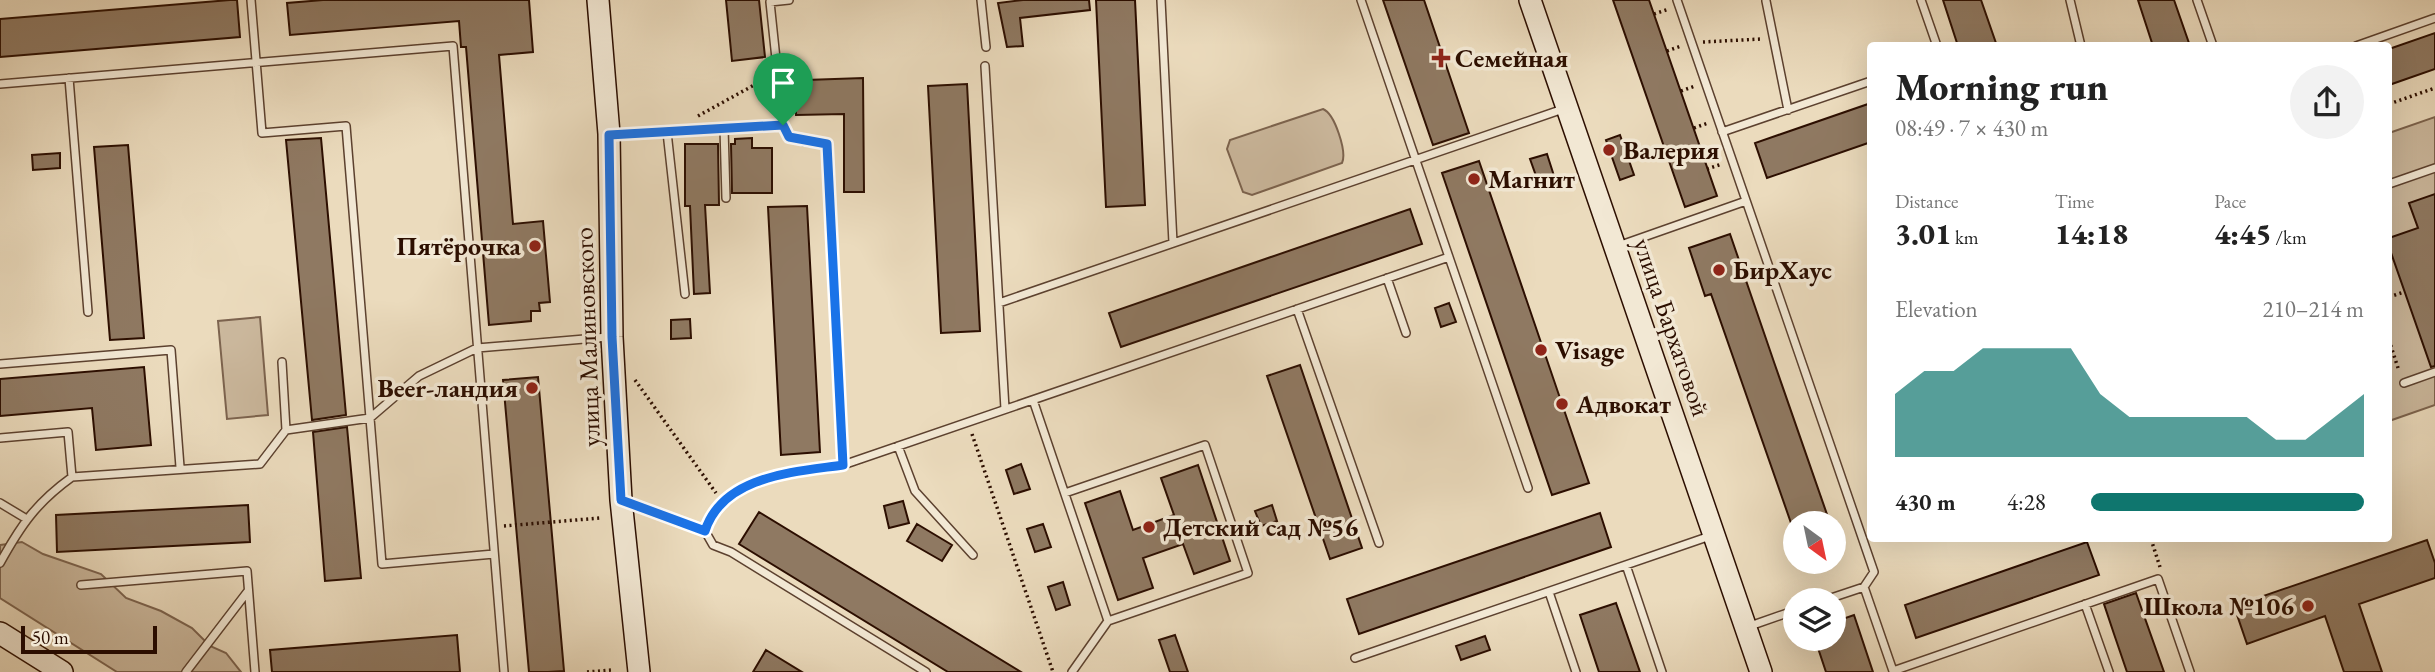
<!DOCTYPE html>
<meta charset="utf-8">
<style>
body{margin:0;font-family:"EB Garamond",serif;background:#f2f2f2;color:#222;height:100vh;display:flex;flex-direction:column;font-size:26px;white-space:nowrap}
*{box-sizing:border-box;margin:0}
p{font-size:23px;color:#767676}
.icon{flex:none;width:38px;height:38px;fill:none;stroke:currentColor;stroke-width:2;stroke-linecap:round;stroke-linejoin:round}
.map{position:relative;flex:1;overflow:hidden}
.side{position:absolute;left:1867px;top:42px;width:525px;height:500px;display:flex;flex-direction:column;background:#fff;border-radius:7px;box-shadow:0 7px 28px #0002}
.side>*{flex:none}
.needle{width:46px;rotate:147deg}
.tools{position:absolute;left:1783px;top:511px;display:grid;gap:14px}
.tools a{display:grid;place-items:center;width:63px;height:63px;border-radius:50%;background:#fff;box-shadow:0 7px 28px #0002;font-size:35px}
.scale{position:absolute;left:21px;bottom:18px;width:136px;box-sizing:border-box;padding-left:7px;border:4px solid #2c0e00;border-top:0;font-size:19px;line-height:24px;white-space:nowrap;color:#2c0e00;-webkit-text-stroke:5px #f2e8d4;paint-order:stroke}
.pin{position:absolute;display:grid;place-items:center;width:60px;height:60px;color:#fff;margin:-72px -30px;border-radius:50% 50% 50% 0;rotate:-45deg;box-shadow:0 0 7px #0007}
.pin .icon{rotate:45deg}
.round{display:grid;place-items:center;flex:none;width:74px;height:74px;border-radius:37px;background:#f2f2f2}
.headline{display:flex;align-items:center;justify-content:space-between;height:119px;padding:0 28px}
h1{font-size:38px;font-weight:800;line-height:52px}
.metrics{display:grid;grid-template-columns:repeat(3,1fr);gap:10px;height:119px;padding:7px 28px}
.metrics div{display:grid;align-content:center}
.metrics b{font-size:30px;font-weight:800}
.metrics small{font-size:19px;font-weight:400}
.metrics p{font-size:19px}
.chart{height:196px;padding:14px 28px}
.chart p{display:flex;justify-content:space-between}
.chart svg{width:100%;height:126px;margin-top:7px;fill:#0f766e;opacity:.7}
ul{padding:0 28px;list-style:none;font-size:23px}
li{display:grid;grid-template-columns:112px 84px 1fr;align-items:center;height:52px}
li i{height:18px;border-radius:9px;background:#0f766e}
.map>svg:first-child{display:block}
.green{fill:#cbb89d;stroke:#7c634e;stroke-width:2}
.building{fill:#8f7962;stroke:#2c0e00;stroke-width:2}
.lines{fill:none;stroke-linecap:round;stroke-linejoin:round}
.lane-casing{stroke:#5c412f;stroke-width:10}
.secondary-casing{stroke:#2c0e00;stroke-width:24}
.path{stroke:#2c0e00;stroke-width:3.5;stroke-dasharray:2 3.5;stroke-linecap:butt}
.lane{stroke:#f2e8d4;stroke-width:7}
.secondary{stroke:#f2e8d4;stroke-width:21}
.route-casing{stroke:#fff;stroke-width:14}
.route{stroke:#1a73e8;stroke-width:9}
.poi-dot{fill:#8f2418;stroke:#f2e8d4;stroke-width:2.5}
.labels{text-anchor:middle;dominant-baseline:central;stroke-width:7;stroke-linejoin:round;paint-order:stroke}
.poi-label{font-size:26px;font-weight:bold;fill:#2c0e00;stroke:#f2e8d4;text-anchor:start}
.street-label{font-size:26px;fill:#2c0e00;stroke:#f2e8d4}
</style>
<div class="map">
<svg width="2435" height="672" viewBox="0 0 2435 672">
<rect width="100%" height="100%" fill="#ebdbbd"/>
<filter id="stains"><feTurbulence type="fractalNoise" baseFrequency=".00286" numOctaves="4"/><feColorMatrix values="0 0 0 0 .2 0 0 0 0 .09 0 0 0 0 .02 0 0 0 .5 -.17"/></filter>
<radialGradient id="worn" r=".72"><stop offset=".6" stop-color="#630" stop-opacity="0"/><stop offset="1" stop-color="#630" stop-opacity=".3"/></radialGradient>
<path class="green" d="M1323,109C1335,114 1347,152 1342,163L1252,195L1243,192L1227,149L1230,140Z
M2435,117V405L2389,421V133Z
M260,317L268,415L227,419L218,321Z
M22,542L43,554L101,574L126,598L161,611L192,628L210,646L226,653L241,672H117L0,598V545Z"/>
<path class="building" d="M230,0H237L240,37L0,57V19Z
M323,0H529L533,52L499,55L513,224L543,221L550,302L539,303L540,311H531V321L489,325L466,47H461L459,21L290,35L287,3Z
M726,0H759L765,57L732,61Z
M1023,0H1089L1090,10L1020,18L1023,46L1007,47L998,3Z
M1096,0H1135L1145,205L1106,207Z
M1383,0H1424L1469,133L1433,145Z
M1613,0H1649L1717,196L1685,207Z
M1943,0H1981L1997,46H1958Z
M2138,0H2174L2190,46H2153Z
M2435,33V69L2389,85V49Z
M863,78L864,192H844V114L796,115V99L806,98V80Z
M967,84L980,331L941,333L928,86Z
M1871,103V142L1767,178L1755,143Z
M1620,135L1634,175L1620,180L1606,140Z
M321,138L346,415L312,420L286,140Z
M752,138V148H772V193H732L731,144H735V139Z
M685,144H718L719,205H705L710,293L694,294L690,206H685Z
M128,145L144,338L110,340L94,147Z
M60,153V168L33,170L32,155Z
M1547,154L1556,182L1540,187L1530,159Z
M1479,161L1589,483L1552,495L1442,173Z
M2435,194V366L2431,367L2389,247V238L2418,228L2409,203Z
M807,206L820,452L781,455L768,207Z
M1410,209L1422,244L1121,347L1109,313Z
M1730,234L1775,365L1830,523H1791L1711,294L1705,296L1689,248Z
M1449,303L1456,322L1441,327L1435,308Z
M690,319L691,338L671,339V320Z
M1300,365L1362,548L1330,559L1267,376Z
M144,367L151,445L96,450L92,408L0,416V379Z
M538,377L564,671L548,672H529L503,380Z
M347,427L361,578L325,581L313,432Z
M1021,464L1030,489L1014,494L1006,470Z
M1198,465L1230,561L1194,574L1183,544L1143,558L1153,588L1118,600L1085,503L1120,491L1133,530L1174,515L1161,478Z
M903,501L909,523L889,528L884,506Z
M248,505L250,542L57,552L56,515Z
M1272,505L1277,521L1261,526L1255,511Z
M759,512L1021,672H948L739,544Z
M1600,513L1611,547L1359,634L1347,599Z
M917,524L952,545L942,561L907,541Z
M1043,524L1051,547L1035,552L1027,529Z
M2427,540L2435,563V578L2359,604L2382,672H2344L2325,616L2247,644L2234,606Z
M2087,542L2099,575L1916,638L1905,605Z
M1063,582L1070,605L1056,610L1048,587Z
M2136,593L2164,672H2127L2114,634L2104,604Z
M1616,603L1640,672H1599L1580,615Z
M1854,615L1873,672H1826L1815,639H1834V622Z
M457,635L460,672H272L270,650Z
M1175,635L1188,672H1170L1159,640Z
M1485,636L1490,650L1461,660L1456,646Z
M766,650L802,672H753Z"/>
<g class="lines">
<g class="lane-casing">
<path id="lane" d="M251,0L262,133L346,126L382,564L494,554
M789,0L770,2L783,125L789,137L805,142L826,143L843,465
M981,0L986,47
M1161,0L1173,243
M1361,0L1528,488
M1677,0L1874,572L1864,587
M1921,0L1937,46
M2070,0L2081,46
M2197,0L2213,46
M1766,1L1788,110
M2356,46L2435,18
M985,66L1005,409
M69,78L88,312
M0,84L453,46L504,672
M724,128L726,198
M667,132L685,294
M1722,132L1871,81
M613,134L783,125
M2389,184L2435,168
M1618,246L1746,201
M1387,278L1406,333
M999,303L1566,108
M1297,309L1379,543
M282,362L286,430
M0,364L171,350L180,467
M2404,383L2435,372
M1033,400L1108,621
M0,438L68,432L72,477
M898,446L915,491L973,555
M1065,493L1205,445L1248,573L1108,621L1072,672
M624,500L705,531
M0,503L25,518
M0,563C21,525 36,503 72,477L260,464L286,430L370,418L419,376L477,348L608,337
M1626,565L1662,672
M81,585L247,571L255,672
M1549,592L1576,672
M1825,600L1864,587L1893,671L2158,579L2190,672
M2085,604L2109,672
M1750,626L1796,610
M1355,658L1713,535
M186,672L248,591
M926,672L731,552L713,545L705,531C723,475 795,472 843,465L1449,257"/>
</g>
<g class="secondary-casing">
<path id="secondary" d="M598,0L609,134L612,337L621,500L639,672
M1530,0L1761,672
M0,633L62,672"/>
</g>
<path class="path" d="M1654,14L1669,9
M1703,42L1761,39
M1667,51L1681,46
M1681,91L1695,86
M2389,104L2435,88
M698,116L765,79
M1694,128L1708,123
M1707,169L1722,164
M2389,297L2404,292
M2389,340L2399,371
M635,380L716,493
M972,434L1053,672
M504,526L600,518
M2151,539L2160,567
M587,672L612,670"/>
<use href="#lane" class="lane"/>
<use href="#secondary" class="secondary"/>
</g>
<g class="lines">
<g class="route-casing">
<path id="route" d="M783,125L789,137L827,144L843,465C795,472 723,475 705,531L621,500L612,337L609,135Z"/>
</g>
<use href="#route" class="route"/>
</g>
<g class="poi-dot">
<path d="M1437.5 47.5h7v7h7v7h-7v7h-7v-7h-7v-7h7z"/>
<circle cx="1609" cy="150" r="7"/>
<circle cx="1474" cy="179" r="7"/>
<circle cx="535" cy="246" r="7"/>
<circle cx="1719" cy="270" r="7"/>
<circle cx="1541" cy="350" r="7"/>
<circle cx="532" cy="388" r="7"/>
<circle cx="1562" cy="404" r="7"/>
<circle cx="1149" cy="527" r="7"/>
<circle cx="2308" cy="606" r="7"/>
</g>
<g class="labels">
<g class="poi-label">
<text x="1455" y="58">Семейная</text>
<text x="1623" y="150">Валерия</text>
<text x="1488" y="179">Магнит</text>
<text x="521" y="246" text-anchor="end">Пятёрочка</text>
<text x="1733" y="270">БирХаус</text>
<text x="1555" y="350">Visage</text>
<text x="518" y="388" text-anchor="end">Beer-ландия</text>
<text x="1576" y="404">Адвокат</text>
<text x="1163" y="527">Детский сад №56</text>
<text x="2294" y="606" text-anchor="end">Школа №106</text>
</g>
<g class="street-label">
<text transform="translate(1672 327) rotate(71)">улица Бархатовой</text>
<text transform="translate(587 337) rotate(-92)">улица Малиновского</text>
</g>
</g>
<rect width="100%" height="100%" filter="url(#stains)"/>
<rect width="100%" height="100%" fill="url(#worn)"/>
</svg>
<div class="tools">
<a><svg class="needle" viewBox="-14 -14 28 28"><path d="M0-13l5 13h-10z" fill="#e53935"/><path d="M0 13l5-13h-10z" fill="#767676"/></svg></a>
<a><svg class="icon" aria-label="layers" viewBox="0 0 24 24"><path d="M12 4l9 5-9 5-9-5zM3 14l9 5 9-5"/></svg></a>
</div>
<div class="scale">50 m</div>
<div class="pin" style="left:783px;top:125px;background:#1e9e55"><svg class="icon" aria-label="arrive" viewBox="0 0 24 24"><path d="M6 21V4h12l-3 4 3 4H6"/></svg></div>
<section class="side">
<div class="headline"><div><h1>Morning run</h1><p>08:49 · 7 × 430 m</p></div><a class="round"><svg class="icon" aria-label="share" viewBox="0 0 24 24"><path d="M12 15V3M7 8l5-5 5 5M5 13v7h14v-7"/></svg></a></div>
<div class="metrics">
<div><p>Distance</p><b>3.01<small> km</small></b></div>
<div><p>Time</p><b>14:18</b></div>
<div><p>Pace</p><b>4:45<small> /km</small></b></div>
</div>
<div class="chart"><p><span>Elevation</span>210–214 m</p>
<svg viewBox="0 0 160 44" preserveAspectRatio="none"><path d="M0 44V22L10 14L20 14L30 6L40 6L50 6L60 6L70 22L80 30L90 30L100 30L110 30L120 30L130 38L140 38L150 30L160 22V44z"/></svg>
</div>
<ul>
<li><b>430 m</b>4:28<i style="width:100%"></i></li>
</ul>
</section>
</div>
